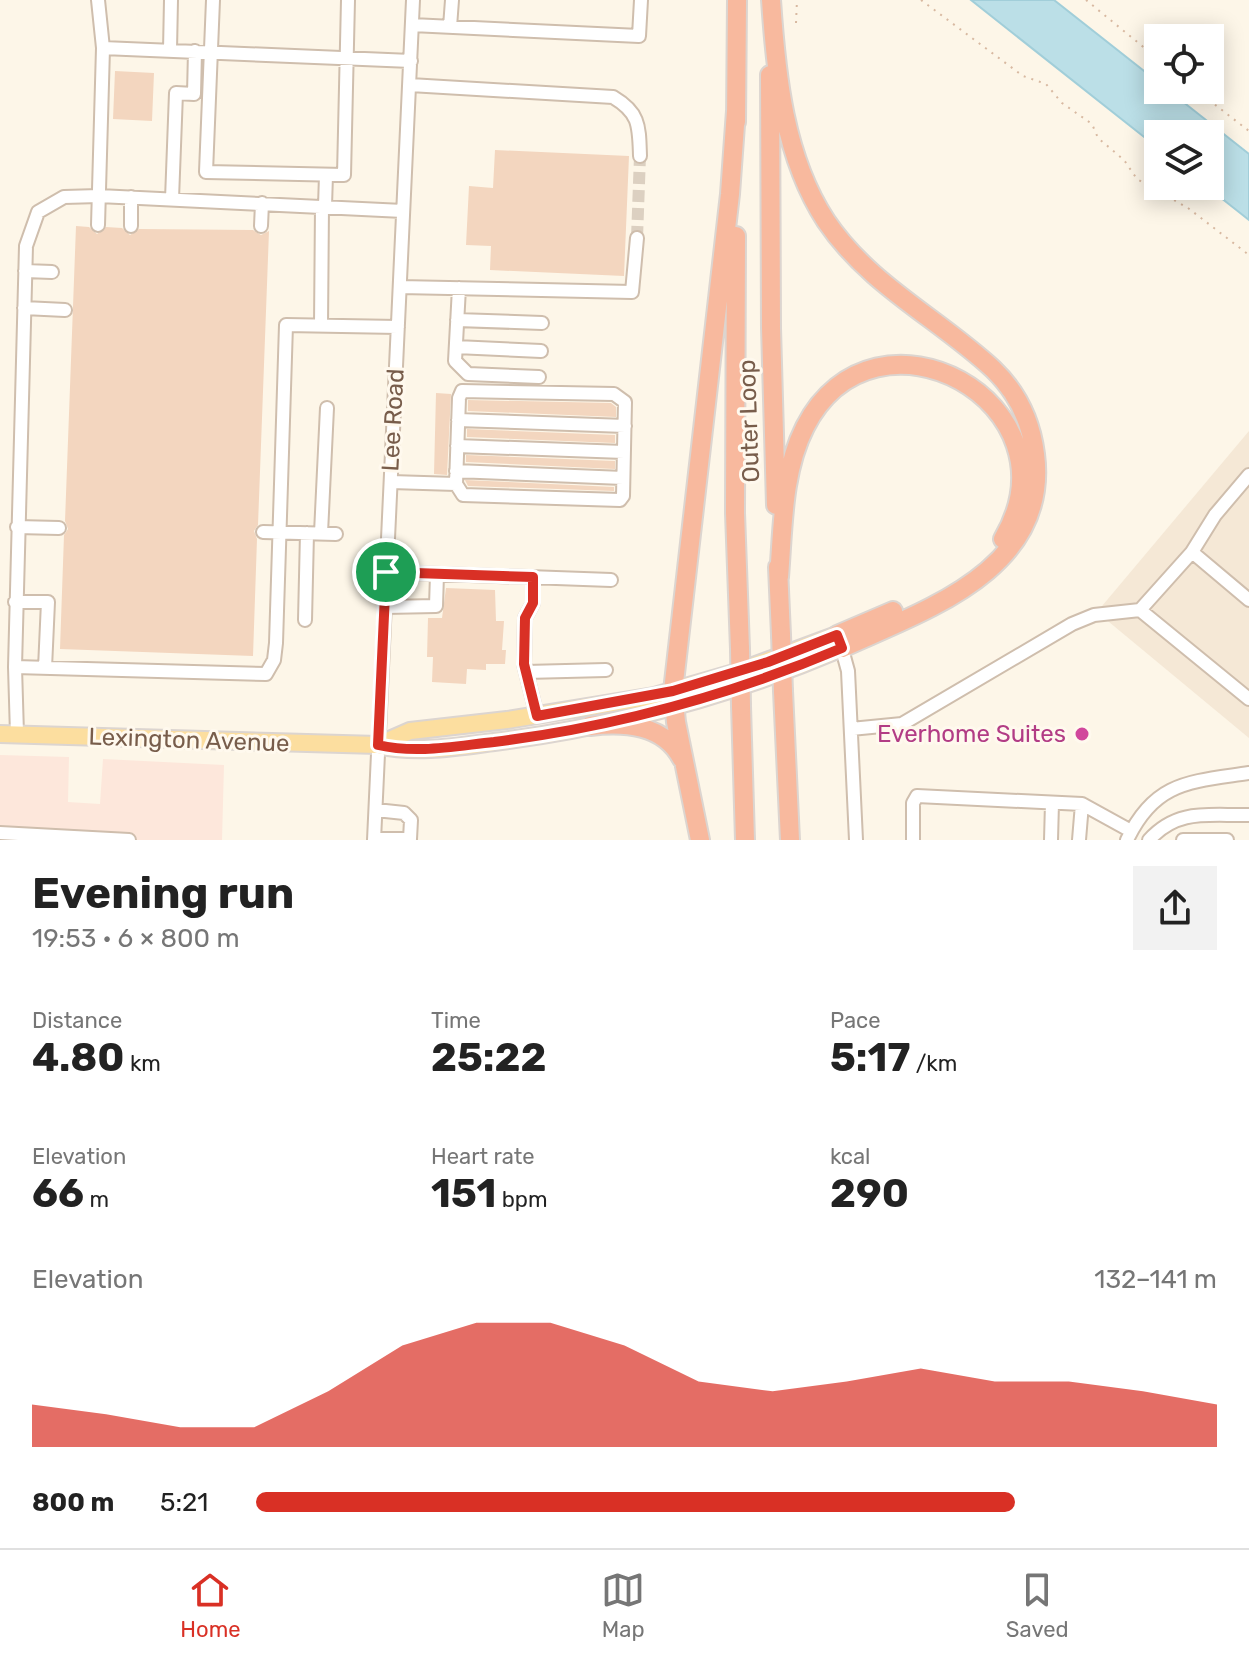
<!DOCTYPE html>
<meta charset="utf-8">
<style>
body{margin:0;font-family:Rubik,sans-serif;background:#f2f2f2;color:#222;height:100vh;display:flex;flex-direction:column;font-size:30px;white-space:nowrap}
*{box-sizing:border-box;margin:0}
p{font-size:26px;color:#767676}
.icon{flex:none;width:44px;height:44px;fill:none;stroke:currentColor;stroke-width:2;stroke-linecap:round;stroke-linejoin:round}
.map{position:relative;height:840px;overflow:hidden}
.side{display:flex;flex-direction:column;background:#fff;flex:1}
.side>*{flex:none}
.tools{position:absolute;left:1144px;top:24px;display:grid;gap:16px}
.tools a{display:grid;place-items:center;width:80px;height:80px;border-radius:0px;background:#fff;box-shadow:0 4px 20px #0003;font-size:40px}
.pin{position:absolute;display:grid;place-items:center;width:68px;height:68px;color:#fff;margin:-34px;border:4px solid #fff;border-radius:50%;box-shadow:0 2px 8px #0007}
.round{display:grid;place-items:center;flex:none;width:84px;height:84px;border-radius:0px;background:#f2f2f2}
.overview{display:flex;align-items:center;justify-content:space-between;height:136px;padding:0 32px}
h1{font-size:44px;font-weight:700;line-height:60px}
.stats{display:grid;grid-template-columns:repeat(3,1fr);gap:12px;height:136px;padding:8px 32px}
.stats div{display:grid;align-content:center}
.stats b{font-size:40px;font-weight:700}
.stats small{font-size:22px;font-weight:400}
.stats p{font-size:22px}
.chart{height:224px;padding:16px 32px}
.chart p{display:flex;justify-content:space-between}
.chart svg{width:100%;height:144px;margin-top:8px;fill:#d93025;opacity:.7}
ul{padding:0 32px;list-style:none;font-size:26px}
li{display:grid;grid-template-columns:128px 96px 1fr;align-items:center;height:60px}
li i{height:20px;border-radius:10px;background:#d93025}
.tabs{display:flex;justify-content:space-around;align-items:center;height:112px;border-top:2px solid #e0e0e0;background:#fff;font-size:22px;color:#767676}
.tabs a{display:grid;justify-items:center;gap:4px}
.tabs .active{color:#d93025}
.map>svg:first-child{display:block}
.residential{fill:#f5e8d6}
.commercial{fill:#fde7db}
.water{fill:#bbdfe7;stroke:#a1ced9;stroke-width:2}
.building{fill:#f3d6bf}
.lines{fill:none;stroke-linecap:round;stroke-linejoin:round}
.minor-tunnel{stroke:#dcd0c1;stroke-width:12;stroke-dasharray:12 6;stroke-linecap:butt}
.minor-casing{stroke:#cfbead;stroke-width:16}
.major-casing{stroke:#dcd5d0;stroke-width:20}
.highway-casing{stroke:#dcd5d0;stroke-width:22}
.path{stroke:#d8b9a1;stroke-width:2;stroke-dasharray:2 6;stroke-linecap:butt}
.minor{stroke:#fff;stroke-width:12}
.major{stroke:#fcde9f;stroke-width:16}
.highway{stroke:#f8b99e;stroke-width:18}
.highway-bridge-casing{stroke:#dcd5d0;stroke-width:22;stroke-linecap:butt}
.highway-bridge{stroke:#f8b99e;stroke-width:18}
.route-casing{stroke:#fff;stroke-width:16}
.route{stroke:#d93025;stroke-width:10}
.hotel-dot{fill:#d1479c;stroke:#fff9ee;stroke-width:3}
.labels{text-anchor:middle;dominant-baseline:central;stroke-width:6;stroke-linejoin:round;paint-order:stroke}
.street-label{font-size:24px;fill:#785d4b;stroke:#fff9ee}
.hotel-label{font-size:24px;fill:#b23c85;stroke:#fff9ee;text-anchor:end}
</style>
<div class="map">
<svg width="1249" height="840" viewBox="0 0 1249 840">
<rect width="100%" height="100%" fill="#fdf6e8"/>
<path class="residential" d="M1249,431V738L1097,612Z"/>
<path class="commercial" d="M0,755L69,757L68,802L100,804L103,759L224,765L222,840H0Z"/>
<path class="water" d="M971,0H1054L1158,82V90H1168L1249,154V220L1206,186H1210V134H1158V148Z"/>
<path class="building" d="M115,71L154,73L152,121L113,119Z
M495,150L629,156L624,276L490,270L491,246L466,245L469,186L493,188Z
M76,226L89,227L97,234L106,227L122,228L130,235L139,229L253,230L261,235L269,231L258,525L254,531L257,539L253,656L60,649L64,535L68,529L65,521Z
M436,393L451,394L447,475L434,474Z
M468,400L611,403L616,407V417L468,411Z
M467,429L615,435V443L467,437Z
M466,455L615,461V469L466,462Z
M465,480L614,487V491L468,486Z
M446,588L495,590L496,621H504L502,650H506L505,664H486V670L467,669L466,684L432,682L433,657H427L428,618H442Z"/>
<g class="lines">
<path class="minor-tunnel" d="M637,238L640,156"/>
<g class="minor-casing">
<path id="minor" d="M98,0L103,48
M213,0L206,172L344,175L348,0
M412,25L639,36L641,0
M450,27L452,0
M170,50L171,0
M410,85L613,97C640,113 639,126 640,156
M172,199L176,93L194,94L195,51
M325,206L326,175
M98,225L103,48L411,61
M131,226V197
M261,226L262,203
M25,271L52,272
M400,287L632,292L637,238
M459,288L455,361L468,374L539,377
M24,308L65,310
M457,320L542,323
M321,326L322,206
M398,327L286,325L276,643L274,660L266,674L15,667L26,246L38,212L64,197L99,196L403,211
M456,347L541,351
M458,420L625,426
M457,446L624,452
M456,471L623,478
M391,482L456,484L459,398L462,391L614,394L625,402L623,496L620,500L463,495L456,484
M17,527L59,528
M263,532L336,534
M321,533L327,408
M1192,552L1249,600
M386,572L611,580
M533,577V603L525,618L524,664L537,716
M15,602H48L45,668
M385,607L436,606L437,574
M1140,610L1249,699
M305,620L307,533
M840,642L848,671L856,840
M15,667L17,734
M526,672L606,670
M851,729L902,724L1072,624L1094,615L1140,610L1192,552L1215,515L1249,475
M0,833L129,840
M374,839H410L411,820L404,813L376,810
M374,840L413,0
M913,840V803L917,796L1082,804L1131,831
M1051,840L1052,803
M1079,840L1082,804
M1127,840C1155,781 1190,782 1249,773
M1149,840C1178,808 1209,816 1249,815
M1183,840H1227"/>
</g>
<g class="major-casing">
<path id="major" d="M0,734L378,745C416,754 456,747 494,742C613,727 732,695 842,648
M378,745L410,731L507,720L654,696L737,672L837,635"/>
</g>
<g class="highway-casing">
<path id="highway" d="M771,0C776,75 784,157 826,221C869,285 938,318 993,369C1017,392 1031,422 1035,454C1050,570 925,610 842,648
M770,75L771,328L776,505
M736,122L737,0
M736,236L735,513L740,649
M778,567L781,635
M779,577C783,528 782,472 805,427C875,290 1083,403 1003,539
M837,635L893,611
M783,691L790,840
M741,706L745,840
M590,726C624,722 664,724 682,759
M700,840L676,722L673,691L730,194L736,111"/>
</g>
<path class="path" d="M921,0L1023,76L1046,84L1062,103L1092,124L1098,138L1124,160L1137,179L1188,208L1249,255
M1086,0L1158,59
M796,23L797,0
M1196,90L1249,131"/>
<use href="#minor" class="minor"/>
<use href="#major" class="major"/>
<use href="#highway" class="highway"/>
<g class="highway-bridge-casing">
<path id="highway-bridge" d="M781,635L783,691
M740,649L741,706"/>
</g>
<use href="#highway-bridge" class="highway-bridge"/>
</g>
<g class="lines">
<g class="route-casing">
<path id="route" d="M386,572L533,577V603L525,618L524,664L537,716L673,691L768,662L837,635L842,648C731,695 613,727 494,742C455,746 417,754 378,745Z"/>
</g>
<use href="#route" class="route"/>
</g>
<circle class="hotel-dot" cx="1082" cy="734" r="8"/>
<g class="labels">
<g class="street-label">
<text transform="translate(393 420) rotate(-87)">Lee Road</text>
<text transform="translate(749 421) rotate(-92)">Outer Loop</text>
<text transform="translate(189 740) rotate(2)">Lexington Avenue</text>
</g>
<g class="hotel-label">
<text x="1066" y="734">Everhome Suites</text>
</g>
</g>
</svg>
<div class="tools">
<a><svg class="icon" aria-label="locate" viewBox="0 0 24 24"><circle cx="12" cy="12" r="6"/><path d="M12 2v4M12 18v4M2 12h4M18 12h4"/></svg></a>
<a><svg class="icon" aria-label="layers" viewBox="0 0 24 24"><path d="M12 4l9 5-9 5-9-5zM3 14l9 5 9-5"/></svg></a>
</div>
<div class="pin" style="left:386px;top:572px;background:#1e9e55"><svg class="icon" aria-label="arrive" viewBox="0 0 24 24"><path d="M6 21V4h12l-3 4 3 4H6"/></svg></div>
</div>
<section class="side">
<div class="overview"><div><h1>Evening run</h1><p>19:53 · 6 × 800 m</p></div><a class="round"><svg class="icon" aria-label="share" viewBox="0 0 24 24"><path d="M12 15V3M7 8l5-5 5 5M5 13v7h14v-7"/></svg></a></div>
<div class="stats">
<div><p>Distance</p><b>4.80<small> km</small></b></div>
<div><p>Time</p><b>25:22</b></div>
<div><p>Pace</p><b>5:17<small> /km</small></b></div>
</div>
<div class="stats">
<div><p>Elevation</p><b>66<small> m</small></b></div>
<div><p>Heart rate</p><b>151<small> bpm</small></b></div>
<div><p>kcal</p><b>290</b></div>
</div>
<div class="chart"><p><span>Elevation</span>132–141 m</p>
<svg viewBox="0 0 160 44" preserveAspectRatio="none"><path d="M0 44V31L10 34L20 38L30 38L40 27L50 13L60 6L70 6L80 13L90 24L100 27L110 24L120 20L130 24L140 24L150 27L160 31V44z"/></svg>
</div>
<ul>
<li><b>800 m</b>5:21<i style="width:79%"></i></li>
</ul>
</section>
<nav class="tabs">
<a class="active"><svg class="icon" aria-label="home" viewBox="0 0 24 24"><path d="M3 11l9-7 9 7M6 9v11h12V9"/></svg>Home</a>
<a><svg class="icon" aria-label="map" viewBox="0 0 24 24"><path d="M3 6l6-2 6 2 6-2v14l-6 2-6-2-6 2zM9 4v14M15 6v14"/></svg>Map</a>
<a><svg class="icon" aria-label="saved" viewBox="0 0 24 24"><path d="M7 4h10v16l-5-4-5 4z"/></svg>Saved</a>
</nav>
